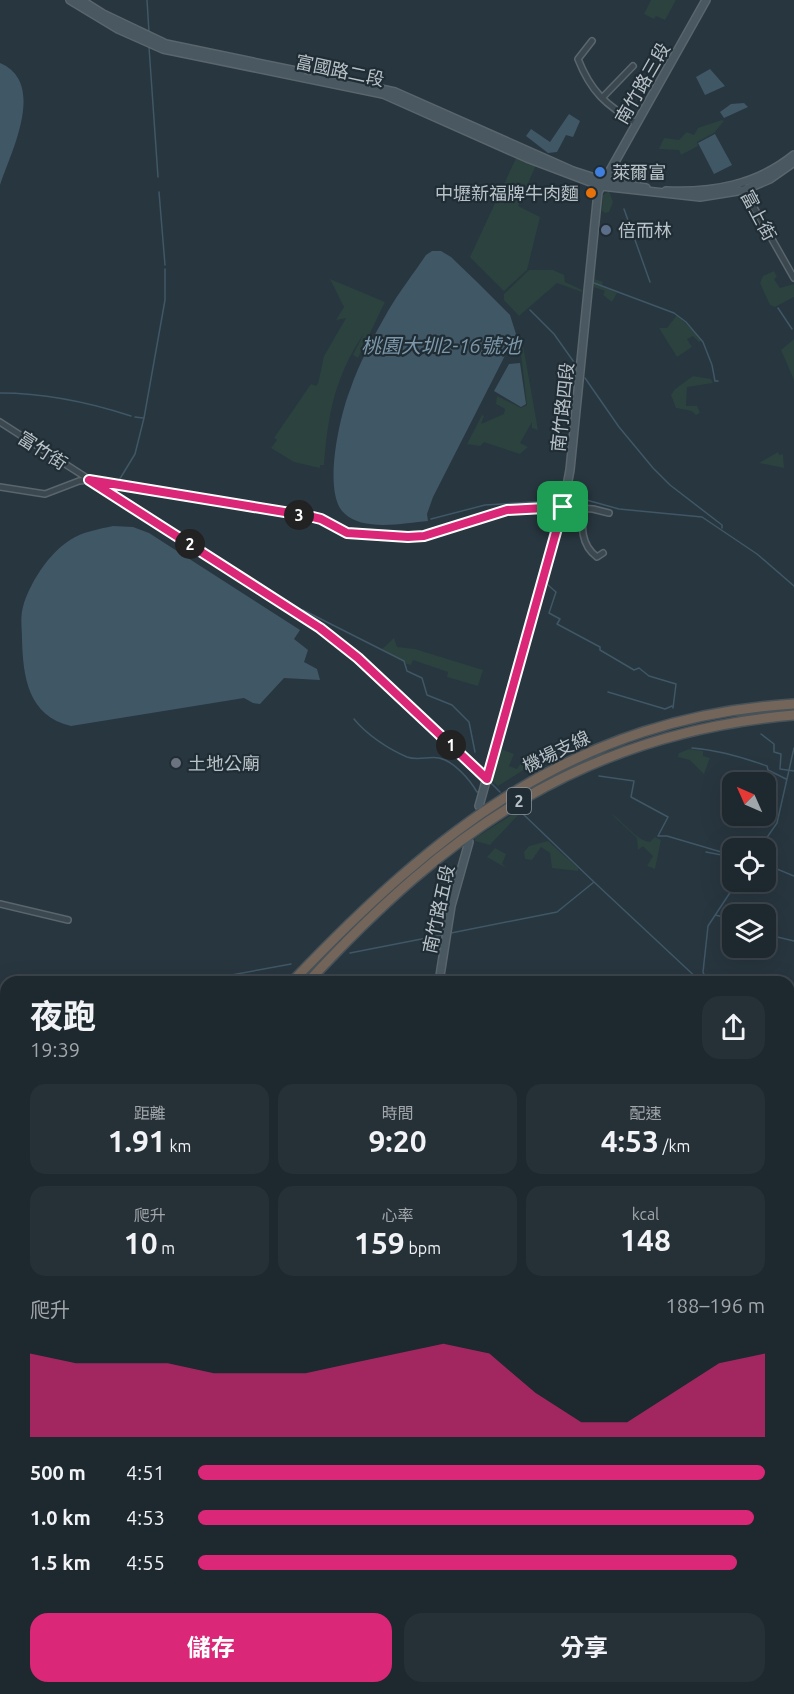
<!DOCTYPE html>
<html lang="zh-TW">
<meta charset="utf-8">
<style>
body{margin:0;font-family:Ubuntu,"Noto Sans TC",sans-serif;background:#263037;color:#f1f3f6;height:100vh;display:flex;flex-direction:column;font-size:22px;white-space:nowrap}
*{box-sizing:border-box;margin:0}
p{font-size:20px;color:#a1a6aa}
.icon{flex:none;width:33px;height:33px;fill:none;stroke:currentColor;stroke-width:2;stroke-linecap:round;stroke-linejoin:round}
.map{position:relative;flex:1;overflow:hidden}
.side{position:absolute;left:0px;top:976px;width:795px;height:718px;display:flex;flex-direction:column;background:#1e282f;border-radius:18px 18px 0 0;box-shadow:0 6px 24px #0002,0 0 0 2px #3c444b}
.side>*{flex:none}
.needle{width:39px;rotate:315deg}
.fabs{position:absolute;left:722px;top:772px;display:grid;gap:12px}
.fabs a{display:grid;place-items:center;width:54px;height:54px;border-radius:12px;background:#1e282f;box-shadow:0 6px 24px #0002,0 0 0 2px #3c444b;font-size:30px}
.pin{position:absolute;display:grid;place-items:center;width:51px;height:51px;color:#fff;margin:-26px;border-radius:12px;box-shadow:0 3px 9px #0006}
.km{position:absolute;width:30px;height:30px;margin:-15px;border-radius:50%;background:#222;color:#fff;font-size:16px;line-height:30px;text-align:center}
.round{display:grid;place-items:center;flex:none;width:63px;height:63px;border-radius:18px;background:#263037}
.summary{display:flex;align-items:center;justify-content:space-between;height:102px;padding:0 30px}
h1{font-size:33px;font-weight:700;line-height:45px}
.stats{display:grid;grid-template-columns:repeat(3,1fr);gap:9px;height:102px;padding:6px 30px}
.stats div{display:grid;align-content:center;border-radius:15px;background:#263037;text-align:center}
.stats b{font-size:30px;font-weight:700}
.stats small{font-size:16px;font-weight:400}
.stats p{font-size:16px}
.chart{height:168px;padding:12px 30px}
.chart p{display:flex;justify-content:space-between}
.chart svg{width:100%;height:108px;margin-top:6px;fill:#db2777;opacity:.7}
.cta{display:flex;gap:12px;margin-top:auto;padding:12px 30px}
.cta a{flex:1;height:69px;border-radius:18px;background:#db2777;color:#fff;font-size:24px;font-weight:700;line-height:69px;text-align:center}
.cta a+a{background:#263037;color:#f1f3f6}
ul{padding:0 30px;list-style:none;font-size:20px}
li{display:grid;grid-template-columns:96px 72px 1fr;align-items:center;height:45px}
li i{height:15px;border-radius:8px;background:#db2777}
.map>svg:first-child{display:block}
.green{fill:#2b423f}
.water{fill:#405766}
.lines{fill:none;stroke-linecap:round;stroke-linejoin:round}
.stream{stroke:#405766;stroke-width:1.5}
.river{stroke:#405766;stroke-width:8}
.street-casing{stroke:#5a656c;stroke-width:8}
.secondary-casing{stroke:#5a656c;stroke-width:10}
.highway-casing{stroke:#475259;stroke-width:12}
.street{stroke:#3c484f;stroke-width:5}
.secondary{stroke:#4a5861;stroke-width:7}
.highway{stroke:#74655a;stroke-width:9}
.route-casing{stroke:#fff;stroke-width:12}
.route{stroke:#db2777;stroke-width:8}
.shop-dot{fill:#3f7fe0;stroke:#212d34;stroke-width:2}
.food-dot{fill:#e8710a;stroke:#212d34;stroke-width:2}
.service-dot{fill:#5c6f8a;stroke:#212d34;stroke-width:2}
.worship-dot{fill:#6b7280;stroke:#212d34;stroke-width:2}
.labels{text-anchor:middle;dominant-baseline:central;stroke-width:4.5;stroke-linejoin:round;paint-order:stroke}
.shield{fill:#212d34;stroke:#8b959c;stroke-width:1.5}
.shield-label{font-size:16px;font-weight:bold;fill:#b8c2c9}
.street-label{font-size:18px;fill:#b8c2c9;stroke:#212d34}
.poi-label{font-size:18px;fill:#b8c2c9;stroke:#212d34;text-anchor:start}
.water-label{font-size:20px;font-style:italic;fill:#7c98aa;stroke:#212d34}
</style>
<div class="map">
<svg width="794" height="1694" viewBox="0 0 794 1694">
<rect width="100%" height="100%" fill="#28363f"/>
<path class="green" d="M651,0H676L665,20L656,16L654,19L644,14Z
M722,120L724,121L714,133L697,142L698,146L681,155L679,150L659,149L664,138L679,140L687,132L694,135L698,128Z
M517,156L536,165L518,206L540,217L527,270L504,291L470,257Z
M609,191L613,202L609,212L605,213L602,211L603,195Z
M529,270H553L564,275L565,282L582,290V292L557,283L519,316L504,300V294Z
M774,271L777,277L774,279L780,288L794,284V297L775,307L770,305L760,283L763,276Z
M330,279L385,302L358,358L353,355L364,333C335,377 328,413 324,465H320V468L294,462L271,448L277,440L274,438L311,384L316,386L318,384L324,356L346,318L336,320L344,307Z
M594,279L603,282L602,286L617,293L612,302L603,295L605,291L594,287Z
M677,315L702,340L699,342L693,336L687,339L692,347L677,357L659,328H667Z
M521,334L538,430L532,428V422L520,443L528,447L520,454L484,442L480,446L467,444L482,415L484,416L481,424L504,414L505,409L496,404L497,396L521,408L527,405L519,337Z
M794,339V380L781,350Z
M693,376L711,379L713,383L687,387L686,406H697L700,413L696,415L692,411L676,408L671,395L675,389Z
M778,452L779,455L783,454L784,468L759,463Z
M394,638L397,647L415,649L483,670L478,686L447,677L448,672L413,660L411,665L407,664L382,649Z
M501,749L514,754L509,766L517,769L521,763L530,766L498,786L492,781Z
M689,749L703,751V756L710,758L704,774L690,760L678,757L679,753Z
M518,811L520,813L490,845L475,841V838Z
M610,813C623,820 636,841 650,842L655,837L661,840L655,869L647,866L653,856L643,846L638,850L637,838Z
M548,841L578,868V871L552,868L550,853L541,847L532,860L525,859L524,852L529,846Z
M495,848L506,854L502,864L506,868L487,857Z"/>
<path class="water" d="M0,63C47,83 11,152 0,185Z
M710,69L725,86L705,95L696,77Z
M744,103L748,107L724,118L720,112L731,104Z
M569,114L580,121L573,137L566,135L557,152L548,153L526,136L531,129L550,142Z
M715,134L732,165L714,174L698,143Z
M432,251H441L451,257L477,282L510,315L516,334L433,497L427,514L428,521C404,523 363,532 344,513C322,493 340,415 350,390C359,363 374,336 388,311C399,292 414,273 426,255Z
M520,363L526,404L521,407L494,391L509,364Z
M113,526L133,527L149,533L300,630L294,639L308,650L304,662L317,669L320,680L284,678L260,704L253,703L244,698L71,726C28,716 23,677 22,639C22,629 20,617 23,607C29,584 49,553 70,540C82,532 99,529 113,526Z"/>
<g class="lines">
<path class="stream" d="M147,0L149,32
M149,47L158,177
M159,192L165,265
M624,209L650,282
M594,283L674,313L686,322L703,342L712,365L715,381H718
M778,308L792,329
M530,310L554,334L576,365
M585,378L619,427L653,468L670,485L722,525V528
M0,393C45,393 88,402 131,416
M135,417L143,418
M118,482L135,454L144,418L165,300V269
M572,496L619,509L702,517L757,554L794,586
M431,519L485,505L549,501L558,495
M341,526C365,533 401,536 426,531C439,528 452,521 466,519
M170,535L318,631
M548,585L556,592L549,613L560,619L557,624L600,647V650L634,670L639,668L649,676L676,684L673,708
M303,610L404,661L407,671L422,678L427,695L452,705L469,722L475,752
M608,692L665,709L672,706
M354,719C366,734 388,749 407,757C418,761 429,756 439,758C454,761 470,780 477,792L480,791
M761,734L774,744V752L781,754L780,769L794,771
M692,748C718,750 742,757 767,766L768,770L786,779
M599,776L634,781L631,797L668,817L658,836H667L728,854
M489,785L491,783L500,792
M759,849L777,823L794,748
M706,852L732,857
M731,855H732
M765,864L794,876
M594,882L701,982
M715,915L732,919
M451,933L557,912L594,882L523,814
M765,934L794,941
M350,953L442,935
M199,981L291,964
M707,982L703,972L708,926L737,882
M0,1027L6,1024
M3,1067L6,1065
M789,1072L794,1087
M0,1689L42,1694
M68,1694L69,1689"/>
<path class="river" d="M0,1581L6,1582
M121,1689L123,1694
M721,1689V1694"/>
<g class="street-casing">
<path id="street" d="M592,41L578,59C591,92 606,105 636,123
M602,98L633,66
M742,183L744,190L794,278
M0,422L320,628L358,658L487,779
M0,487L45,494L79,481L89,480L309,516L321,519L347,533L408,537L424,536L507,510L563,507L593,509L609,513
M584,508C581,527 581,545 597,557L603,553
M0,904L68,920
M789,1063L794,1062
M789,1106L794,1105
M789,1113L794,1151
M789,1231L794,1226
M789,1280L794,1275
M789,1324L794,1329
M789,1434L794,1439
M789,1551L794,1557"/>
</g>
<g class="secondary-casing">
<path id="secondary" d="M70,0L118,29L163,49L383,94L527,158L601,186L700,197L744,190L770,179L794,162
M81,0L103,14L166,44L301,72
M315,75L395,92L573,171L604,181L646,188
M666,191C713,193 757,185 794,155
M479,806L563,507L570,470L598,192L706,0
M439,982L451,906L469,842
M789,1154L794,1153
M0,1226L6,1225
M0,1231H6
M789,1404L794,1399
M0,1565L6,1558
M789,1683L794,1684"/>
</g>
<g class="highway-casing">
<path id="highway" d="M292,982C436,831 576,717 794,704
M308,982C447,831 583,733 794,715
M0,1267L6,1263
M0,1283L6,1279"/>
</g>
<use href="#street" class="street"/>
<use href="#secondary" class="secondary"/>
<use href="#highway" class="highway"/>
</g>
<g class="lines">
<g class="route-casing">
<path id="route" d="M89,480L309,516L321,519L347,533L408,537L424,536L507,510L563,507L487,779L358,658L320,628Z"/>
</g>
<use href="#route" class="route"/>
</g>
<circle class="shop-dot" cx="600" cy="172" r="6"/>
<circle class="food-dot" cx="591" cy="193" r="6"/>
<circle class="service-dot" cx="606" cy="230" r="6"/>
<circle class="worship-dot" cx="176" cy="763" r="6"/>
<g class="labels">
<rect class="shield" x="507" y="788" width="24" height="26" rx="4.5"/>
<g class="shield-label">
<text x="519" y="801">2</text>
</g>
<g class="street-label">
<text transform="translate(340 70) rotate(12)">富國路二段</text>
<text transform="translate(642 83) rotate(-60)">南竹路三段</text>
<text transform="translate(759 215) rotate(62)">富上街</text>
<text transform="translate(562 407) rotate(-84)">南竹路四段</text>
<text transform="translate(43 450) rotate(33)">富竹街</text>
<text transform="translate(556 751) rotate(-26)">機場支線</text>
<text transform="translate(438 909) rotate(-78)">南竹路五段</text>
</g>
<g class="poi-label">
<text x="612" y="172">萊爾富</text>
<text x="579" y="193" text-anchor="end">中壢新福牌牛肉麵</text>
<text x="618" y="230">倍而林</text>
<text x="188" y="763">土地公廟</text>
</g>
<g class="water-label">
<text x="441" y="345">桃園大圳2-16號池</text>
</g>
</g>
</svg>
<div class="fabs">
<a><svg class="needle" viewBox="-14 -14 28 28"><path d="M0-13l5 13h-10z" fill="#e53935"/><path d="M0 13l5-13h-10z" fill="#a1a6aa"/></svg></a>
<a><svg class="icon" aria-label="locate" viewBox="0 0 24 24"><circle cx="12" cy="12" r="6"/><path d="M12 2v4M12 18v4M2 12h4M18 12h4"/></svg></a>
<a><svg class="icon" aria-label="layers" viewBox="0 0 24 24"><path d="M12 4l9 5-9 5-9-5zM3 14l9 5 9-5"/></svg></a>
</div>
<div class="pin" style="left:563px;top:507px;background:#1e9e55"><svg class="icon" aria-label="arrive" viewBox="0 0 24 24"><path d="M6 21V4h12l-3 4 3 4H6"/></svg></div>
<b class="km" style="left:451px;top:745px">1</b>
<b class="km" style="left:190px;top:544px">2</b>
<b class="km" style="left:299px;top:515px">3</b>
<section class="side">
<div class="summary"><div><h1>夜跑</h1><p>19:39</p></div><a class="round"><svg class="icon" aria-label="share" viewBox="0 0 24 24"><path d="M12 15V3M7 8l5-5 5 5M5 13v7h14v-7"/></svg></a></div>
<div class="stats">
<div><p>距離</p><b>1.91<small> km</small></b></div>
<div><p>時間</p><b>9:20</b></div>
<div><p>配速</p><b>4:53<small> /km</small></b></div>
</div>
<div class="stats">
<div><p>爬升</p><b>10<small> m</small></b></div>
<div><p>心率</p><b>159<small> bpm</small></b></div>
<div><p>kcal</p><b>148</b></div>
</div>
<div class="chart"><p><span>爬升</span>188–196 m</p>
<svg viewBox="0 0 160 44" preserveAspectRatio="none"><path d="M0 44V10L10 14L20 14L30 14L40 18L50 18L60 18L70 14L80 10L90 6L100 10L110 26L120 38L130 38L140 26L150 14L160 10V44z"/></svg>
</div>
<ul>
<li><b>500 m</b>4:51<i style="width:100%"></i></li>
<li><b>1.0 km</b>4:53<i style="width:98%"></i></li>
<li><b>1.5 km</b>4:55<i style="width:95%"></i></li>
</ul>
<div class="cta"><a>儲存</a><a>分享</a></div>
</section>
</div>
